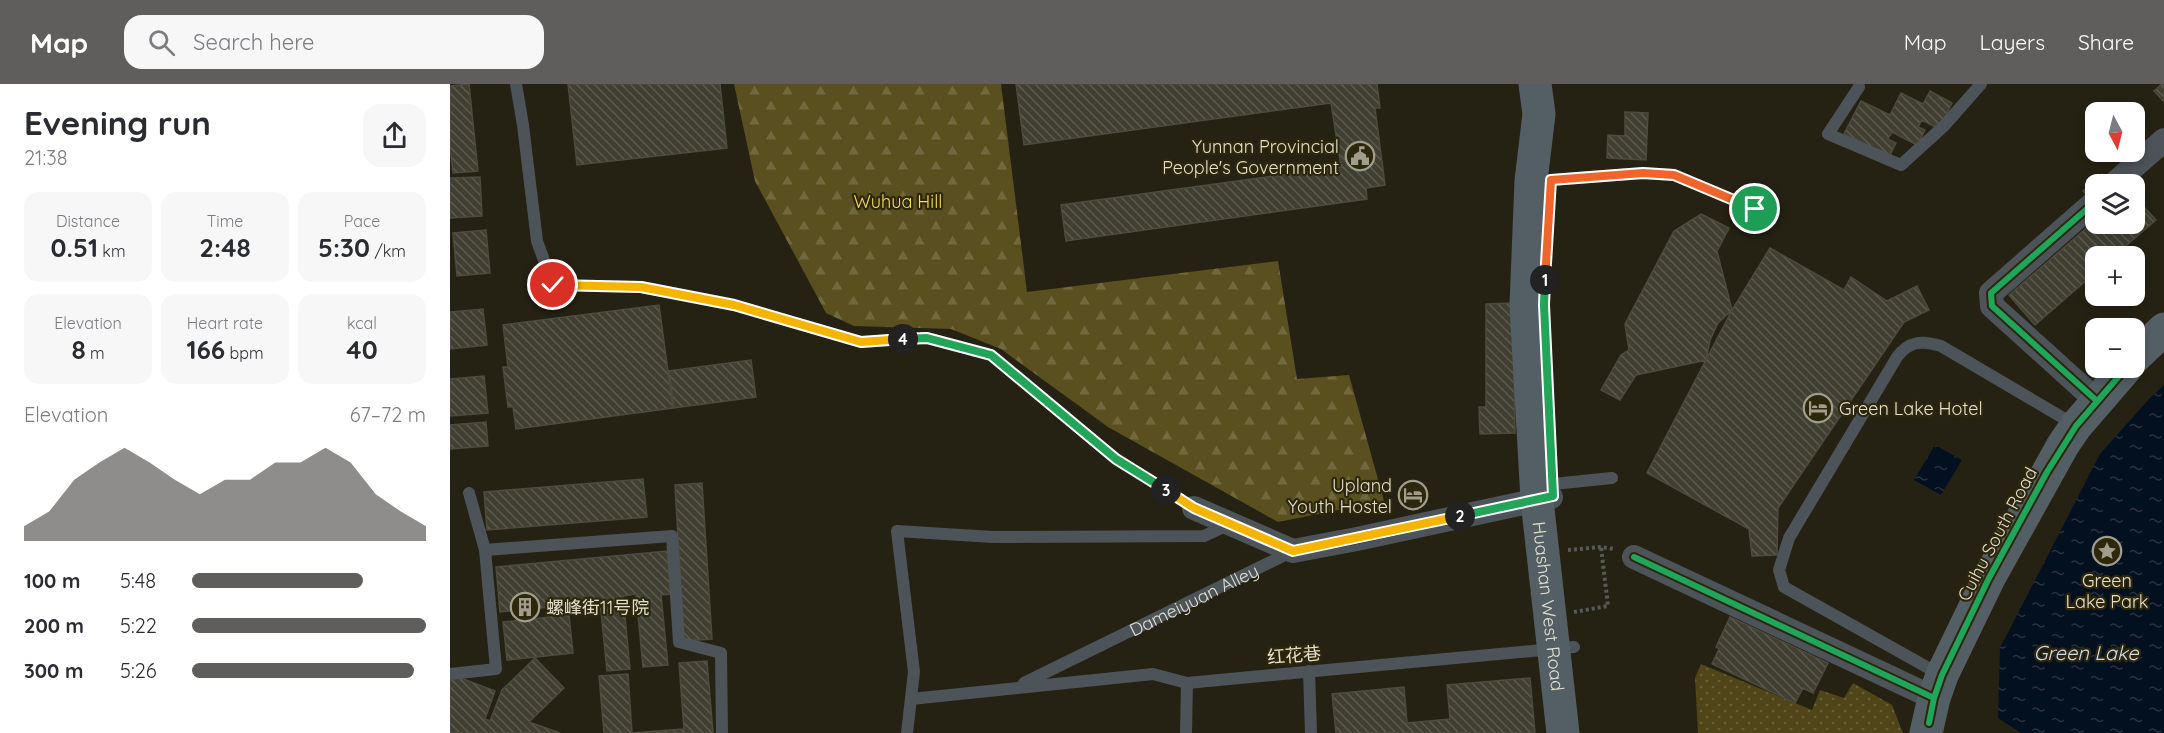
<!DOCTYPE html>
<meta charset="utf-8">
<style>
body{margin:0;font-family:Quicksand,"Noto Sans SC",sans-serif;background:#f7f7f7;color:#2b2b33;height:100vh;display:flex;flex-direction:column;font-size:22px;white-space:nowrap}
*{box-sizing:border-box;margin:0}
p{font-size:20px;color:#7c7c81}
.icon{flex:none;width:33px;height:33px;fill:none;stroke:currentColor;stroke-width:2;stroke-linecap:round;stroke-linejoin:round}
.map{position:relative;flex:1;overflow:hidden}
.drawer{display:flex;flex-direction:column;background:#fff;width:450px}
.drawer>*{flex:none}
.needle{width:39px;rotate:173deg}
.fabs{position:absolute;left:1635px;top:18px;display:grid;gap:12px}
.fabs a{display:grid;place-items:center;width:60px;height:60px;border-radius:12px;background:#fff;box-shadow:0 3px 9px #0003;font-size:30px}
.pin{position:absolute;display:grid;place-items:center;width:51px;height:51px;color:#fff;margin:-26px;border:3px solid #fff;border-radius:50%;box-shadow:0 2px 6px #0007}
.km{position:absolute;width:30px;height:30px;margin:-15px;border-radius:50%;background:#222;color:#fff;font-size:16px;line-height:30px;text-align:center}
.round{display:grid;place-items:center;flex:none;width:63px;height:63px;border-radius:18px;background:#f7f7f7}
.overview{display:flex;align-items:center;justify-content:space-between;height:102px;padding:0 24px}
h1{font-size:33px;font-weight:800;line-height:45px}
.stats{display:grid;grid-template-columns:repeat(3,1fr);gap:9px;height:102px;padding:6px 24px}
.stats div{display:grid;align-content:center;border-radius:15px;background:#f7f7f7;text-align:center}
.stats b{font-size:26px;font-weight:800}
.stats small{font-size:16px;font-weight:400}
.stats p{font-size:16px}
.chart{height:168px;padding:12px 24px}
.chart p{display:flex;justify-content:space-between}
.chart svg{width:100%;height:108px;margin-top:6px;fill:#605e5c;opacity:.7}
ul{padding:0 24px;list-style:none;font-size:20px}
li{display:grid;grid-template-columns:96px 72px 1fr;align-items:center;height:45px}
li i{height:15px;border-radius:8px;background:#605e5c}
header{display:flex;align-items:center;gap:36px;box-sizing:border-box;height:84px;padding:0 30px;background:#605e5c;color:#fff}
header strong{font-size:28px}
nav{display:flex;gap:33px;margin-inline-start:auto;font-size:21px}
.search{width:420px;height:54px;background:#f7f7f7;display:flex;align-items:center;gap:15px;box-sizing:border-box;padding:0 21px;border-radius:18px;color:#7c7c81;font-size:22px}
main{display:flex;flex:1;min-height:0}
.map>svg:first-child{display:block}
.forest{fill:url(#forest-firs)}
.park{fill:url(#park-dots)}
.water{fill:url(#water-ripples)}
.building{fill:url(#building-back-hatch);stroke:#4d4a3e;stroke-width:1.5}
.lines{fill:none;stroke-linecap:round;stroke-linejoin:round}
.path{stroke:#565a5a;stroke-width:4;stroke-dasharray:3 3;stroke-linecap:butt}
.lane{stroke:#4c5359;stroke-width:12}
.street{stroke:#4c5359;stroke-width:24}
.secondary{stroke:#545e65;stroke-width:33}
.cycleway-casing{stroke:#2d270b;stroke-width:10}
.cycleway{stroke:#20a55d;stroke-width:6}
.split-1-casing{stroke:#fff;stroke-width:12}
.split-2-casing{stroke:#fff;stroke-width:12}
.split-3-casing{stroke:#fff;stroke-width:12}
.split-4-casing{stroke:#fff;stroke-width:12}
.split-5-casing{stroke:#fff;stroke-width:12}
.split-1{stroke:#f0652b;stroke-width:8}
.split-2{stroke:#22a559;stroke-width:8}
.split-3{stroke:#f5b400;stroke-width:8}
.split-4{stroke:#22a559;stroke-width:8}
.split-5{stroke:#f5b400;stroke-width:8}
.labels{text-anchor:middle;dominant-baseline:central;stroke-width:4.5;stroke-linejoin:round;paint-order:stroke}
.poi-label{font-size:18px;fill:#e3dfcf;stroke:#2d270b;text-anchor:end}
.park-label{font-size:18px;fill:#f8db57;stroke:#2d270b}
.street-label{font-size:18px;fill:#e3dfcf;stroke:#2d270b}
.water-label{font-size:20px;font-style:italic;fill:#cbdced;stroke:#2d270b}
</style>
<header>
<strong>Map</strong>
<div class="search"><svg class="icon" aria-label="search" viewBox="0 0 24 24"><circle cx="10" cy="10" r="6"/><path d="M15 15l6 6"/></svg>Search here</div>
<nav><a>Map</a><a>Layers</a><a>Share</a></nav>
</header>
<main>
<section class="drawer">
<div class="overview"><div><h1>Evening run</h1><p>21:38</p></div><a class="round"><svg class="icon" aria-label="share" viewBox="0 0 24 24"><path d="M12 15V3M7 8l5-5 5 5M5 13v7h14v-7"/></svg></a></div>
<div class="stats">
<div><p>Distance</p><b>0.51<small> km</small></b></div>
<div><p>Time</p><b>2:48</b></div>
<div><p>Pace</p><b>5:30<small> /km</small></b></div>
</div>
<div class="stats">
<div><p>Elevation</p><b>8<small> m</small></b></div>
<div><p>Heart rate</p><b>166<small> bpm</small></b></div>
<div><p>kcal</p><b>40</b></div>
</div>
<div class="chart"><p><span>Elevation</span>67–72 m</p>
<svg viewBox="0 0 160 44" preserveAspectRatio="none"><path d="M0 44V38L10 32L20 19L30 12L40 6L50 12L60 19L70 25L80 19L90 19L100 12L110 12L120 6L130 12L140 25L150 32L160 38V44z"/></svg>
</div>
<ul>
<li><b>100 m</b>5:48<i style="width:73%"></i></li>
<li><b>200 m</b>5:22<i style="width:100%"></i></li>
<li><b>300 m</b>5:26<i style="width:95%"></i></li>
</ul>
</section>
<div class="map">
<svg width="1714" height="649" viewBox="0 0 1714 649">
<defs>
<pattern id="forest-firs" width="22" height="20" patternUnits="userSpaceOnUse" patternTransform="scale(1.5)"><rect width="22" height="20" fill="#594f1f"/><path d="M5 1l3.5 6h-7zM16 11l3.5 6h-7z" fill="#71683e"/></pattern>
<pattern id="park-dots" width="8" height="8" patternUnits="userSpaceOnUse" patternTransform="scale(1.5)"><rect width="8" height="8" fill="#4f4519"/><path d="M2 2h.1M6 6h.1" fill="none" stroke="#685f39" stroke-width="1.8" stroke-linecap="round"/></pattern>
<pattern id="water-ripples" width="26" height="14" patternUnits="userSpaceOnUse" patternTransform="scale(1.5)"><rect width="26" height="14" fill="#031020"/><path d="M2 4q2-2 4 0t4 0M15 11q2-2 4 0t4 0" fill="none" stroke="#28323f"/></pattern>
<pattern id="building-back-hatch" width="6" height="6" patternUnits="userSpaceOnUse" patternTransform="scale(1.5)"><rect width="6" height="6" fill="#413f32"/><path d="M-1 5l2 2M0 0l6 6M5-1l2 2" fill="none" stroke="#5c5a4f"/></pattern>
</defs>
<rect width="100%" height="100%" fill="#252213"/>
<path class="forest" d="M284,0H551L577,208L828,177L847,295L899,291L934,417L828,438L658,343L551,265L501,245L404,242L376,229L305,97Z"/>
<path class="park" d="M1251,580L1362,626L1370,606L1394,614L1403,599L1442,621L1453,649H1248L1245,594Z"/>
<path class="water" d="M1714,301V649H1571L1548,634L1550,564L1650,370L1699,315Z
M1485,361L1512,376L1491,411L1464,396Z"/>
<path class="building" d="M19,0L28,87L3,89L0,64V2Z
M118,0H270L277,64L127,81Z
M566,0H927L930,24H925L935,101L916,104L917,115L616,157L611,121L891,83L881,19L574,61Z
M1712,0H1714V18L1704,7Z
M1480,7L1502,19L1489,45L1472,36L1468,43L1475,46L1467,61L1442,48L1438,55L1446,59L1439,73L1394,50L1411,17L1440,31L1451,9L1473,20Z
M1175,28L1198,29L1196,76L1157,74L1158,51L1175,52Z
M1652,90L1660,99L1646,100V112L1641,116L1633,107Z
M30,93L32,132L0,134V94Z
M1684,112L1706,136L1664,172H1646V188L1585,241L1559,211L1646,136V140H1684Z
M1251,130L1279,144L1267,167L1282,226L1268,239L1260,256L1256,276L1186,291L1170,316L1151,306L1171,271L1179,266L1175,240L1224,147Z
M36,146L40,189L7,192L3,149Z
M1320,164L1394,206L1401,193L1437,217L1467,202L1479,226L1454,238L1328,424L1327,471L1302,472L1299,445L1197,389L1282,226Z
M1063,219L1065,349L1030,350L1029,323H1036V220Z
M209,221L223,324L66,345L63,323H58L53,283H58L53,241Z
M33,225L37,261L0,265V228Z
M301,276L306,313L224,324L219,287Z
M34,292L38,329L0,332V295Z
M36,338L38,362L0,365V341Z
M193,395L197,433L37,446L34,408Z
M252,399L262,555L234,557L225,401Z
M217,467L222,510L211,511L218,581L193,583L186,510L173,512L180,585L157,587L150,518L50,528L46,483Z
M119,531L123,569L57,576L53,538Z
M1280,533L1378,579L1363,609L1353,604L1345,619L1262,580L1269,565L1266,563Z
M85,574L114,604L79,638L110,649H0V590L45,607L35,635L40,637L52,606Z
M257,577L263,649H154L149,592L178,590L182,649L234,645L229,579Z
M1080,594L1085,649H886L882,610L954,603L957,639L1000,635L997,601Z"/>
<g class="lines">
<path class="path" d="M1118,466L1151,463L1164,465
M1124,528L1158,522L1151,463"/>
<g class="lane">
<path d="M66,0L73,41L87,157L103,201L191,203L284,221L411,258L477,254L541,271L666,375L744,424"/>
<path d="M1409,3L1378,50L1451,81L1494,42L1531,0"/>
<path d="M1101,96L1193,89L1224,91L1305,125"/>
<path d="M1103,400L1162,394"/>
<path d="M19,409L35,466L222,452L229,558L271,569L272,649"/>
<path d="M859,587L861,649"/>
<path d="M0,590L46,585L35,466"/>
<path d="M1491,591L1334,503L1329,486L1339,454L1447,273C1459,257 1472,256 1491,262L1625,341"/>
<path id="s1" d="M574,599L843,467"/>
<path d="M461,615L703,590L737,599L1124,563"/>
<path d="M457,649L464,588L447,447L543,453L754,452L780,440"/>
<path d="M736,649L737,599"/>
</g>
<path class="street" d="M1664,100L1714,56
M1646,117L1541,209L1542,222L1647,317
M744,424L843,467L907,455L1101,413
M1184,473L1484,614"/>
<g class="secondary">
<path id="s2" d="M1085,0L1089,30L1081,97L1076,221L1087,416L1113,649"/>
<path d="M1684,274L1714,245"/>
<path d="M1476,649L1484,614L1492,591L1539,494L1613,361L1626,342L1676,284"/>
</g>
<g class="cycleway-casing">
<path id="cycleway" d="M1646,117L1541,209L1542,222L1647,317
M744,424L843,467L907,455L1103,412
M1184,473L1484,614
M1479,639L1484,614L1492,591L1539,494L1597,388L1626,342L1676,284"/>
</g>
<use href="#cycleway" class="cycleway"/>
</g>
<g class="lines">
<g class="split-1-casing">
<path id="split-1" d="M1095,196L1101,96L1193,89L1224,91L1305,125"/>
</g>
<g class="split-2-casing">
<path id="split-2" d="M1010,432L1103,412L1094,221L1095,196"/>
</g>
<g class="split-3-casing">
<path id="split-3" d="M716,406L744,424L843,467L1010,432"/>
</g>
<g class="split-4-casing">
<path id="split-4" d="M453,255L477,254L541,271L666,375L716,406"/>
</g>
<g class="split-5-casing">
<path id="split-5" d="M103,201L191,203L284,221L411,258L453,255"/>
</g>
<use href="#split-1" class="split-1"/>
<use href="#split-2" class="split-2"/>
<use href="#split-3" class="split-3"/>
<use href="#split-4" class="split-4"/>
<use href="#split-5" class="split-5"/>
</g>
<defs>
<g id="civic-ring" transform="scale(1.5)"><circle r="9.5" fill="#2d270b" stroke="#a09d8d" stroke-width="1.5"/><path d="M-.6-6.5H3V-4.5H.6V-3L4-1V1h2V6H-6V1h2V-1L-.6-3ZM-1.2 2.5V6h2.4V2.5Z" fill="#a09d8d"/></g>
<g id="hotel-ring" transform="scale(1.5)"><circle r="9.5" fill="#2d270b" stroke="#a09d8d" stroke-width="1.5"/><path d="M-6-4.5h1.5V1H6V5H4.5V3h-9V5H-6ZM-4 0a1.8 1.8 0 1 1 3.6 0ZM.5 0V-2.5h3Q6-2.5 6 0Z" fill="#a09d8d"/></g>
<g id="sight-ring" transform="scale(1.5)"><circle r="9.5" fill="#2d270b" stroke="#a09d8d" stroke-width="1.5"/><path d="M0-6L1.8-2.2L6-1.7L2.9 1.2L3.7 5.4L0 3.3L-3.7 5.4L-2.9 1.2L-6-1.7L-1.8-2.2Z" fill="#a09d8d"/></g>
<g id="building-ring" transform="scale(1.5)"><circle r="9.5" fill="#2d270b" stroke="#a09d8d" stroke-width="1.5"/><path d="M-4-6H4V6H1V3H-1V6H-4ZM-2.5-4.3h1.7v1.8h-1.7ZM.8-4.3h1.7v1.8H.8ZM-2.5-1h1.7V.8h-1.7ZM.8-1h1.7V.8H.8Z" fill="#a09d8d"/></g>
</defs>
<g fill-rule="evenodd">
<use href="#civic-ring" x="910" y="72"/>
<use href="#hotel-ring" x="1368" y="324"/>
<use href="#hotel-ring" x="963" y="411"/>
<use href="#sight-ring" x="1657" y="467"/>
<use href="#building-ring" x="75" y="523"/>
</g>
<g class="labels">
<g class="poi-label">
<text x="889" y="62">Yunnan Provincial<tspan x="889" dy="21">People's Government</tspan></text>
<text x="1389" y="324" text-anchor="start">Green Lake Hotel</text>
<text x="942" y="401">Upland<tspan x="942" dy="21">Youth Hostel</tspan></text>
<text x="1657" y="496" text-anchor="middle">Green<tspan x="1657" dy="21">Lake Park</tspan></text>
<text x="96" y="523" text-anchor="start">螺峰街11号院</text>
</g>
<g class="park-label">
<text x="448" y="117">Wuhua Hill</text>
</g>
<g class="street-label">
<text transform="translate(1547 450) rotate(-62)">Cuihu South Road</text>
<text stroke="none"><textPath href="#s1" startOffset="189">Dameiyuan Alley</textPath></text>
<text stroke="none"><textPath href="#s2" startOffset="524">Huashan West Road</textPath></text>
<text transform="translate(844 571) rotate(-5)">红花巷</text>
</g>
<g class="water-label">
<text x="1636" y="568">Green Lake</text>
</g>
</g>
</svg>
<div class="fabs">
<a><svg class="needle" viewBox="-14 -14 28 28"><path d="M0-13l5 13h-10z" fill="#e53935"/><path d="M0 13l5-13h-10z" fill="#7c7c81"/></svg></a>
<a><svg class="icon" aria-label="layers" viewBox="0 0 24 24"><path d="M12 4l9 5-9 5-9-5zM3 14l9 5 9-5"/></svg></a>
<a>+</a>
<a>−</a>
</div>
<div class="pin" style="left:1305px;top:125px;background:#1e9e55"><svg class="icon" aria-label="arrive" viewBox="0 0 24 24"><path d="M6 21V4h12l-3 4 3 4H6"/></svg></div>
<div class="pin" style="left:103px;top:201px;background:#d93025"><svg class="icon" aria-label="check" viewBox="0 0 24 24"><path d="M5 12l5 5 9-10"/></svg></div>
<b class="km" style="left:1095px;top:196px">1</b>
<b class="km" style="left:1010px;top:432px">2</b>
<b class="km" style="left:716px;top:406px">3</b>
<b class="km" style="left:453px;top:255px">4</b>
</div>
</main>
